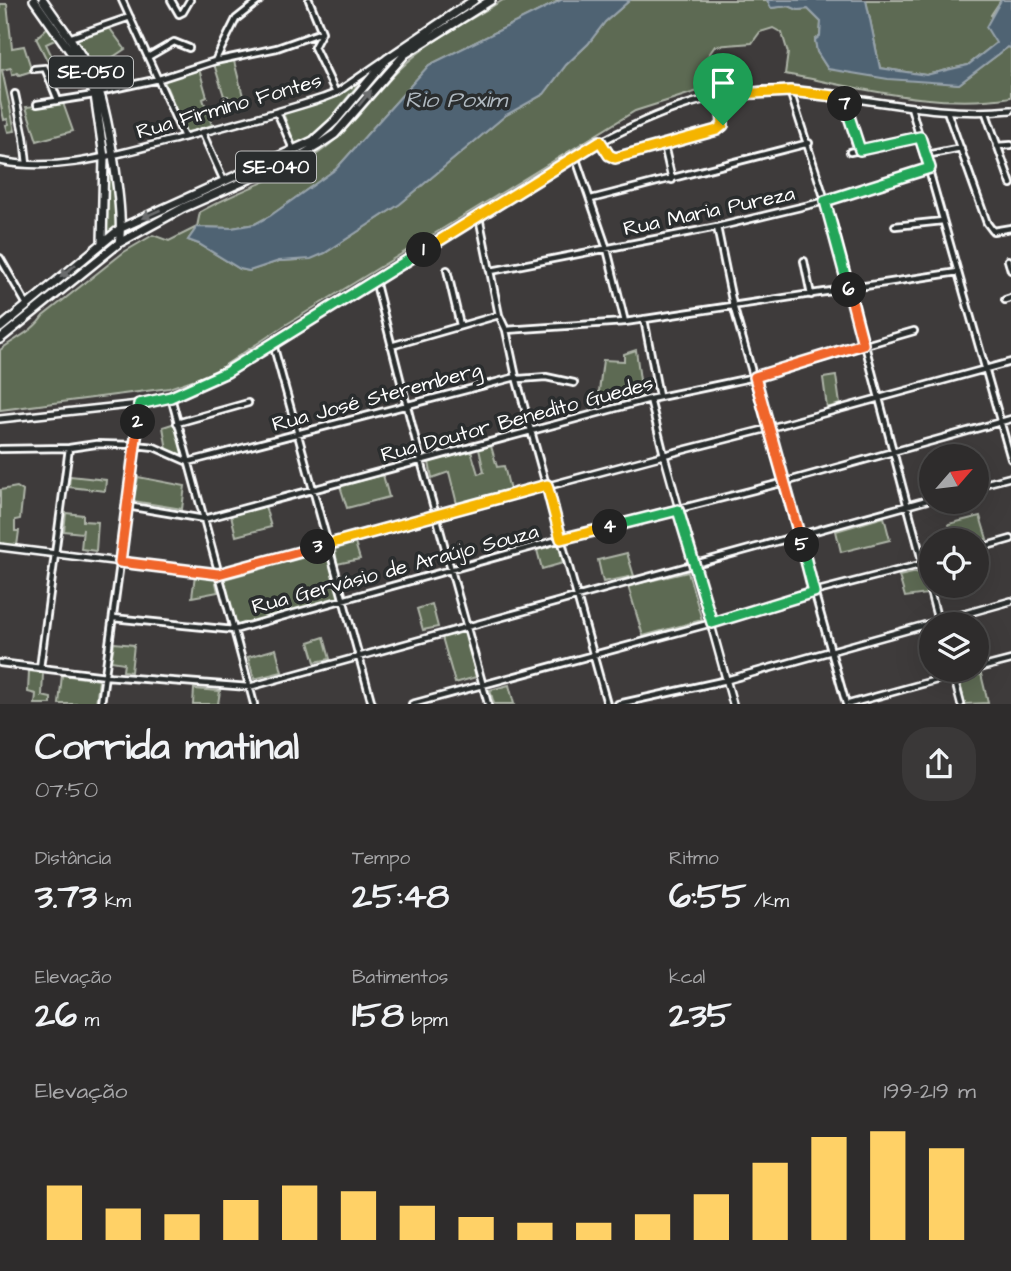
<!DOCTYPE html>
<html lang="pt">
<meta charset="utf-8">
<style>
body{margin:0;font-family:"Architects Daughter",sans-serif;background:#3a3838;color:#f1f3f6;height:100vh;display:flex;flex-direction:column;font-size:26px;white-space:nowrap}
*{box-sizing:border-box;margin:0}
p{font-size:23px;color:#a7a7a9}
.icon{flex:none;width:38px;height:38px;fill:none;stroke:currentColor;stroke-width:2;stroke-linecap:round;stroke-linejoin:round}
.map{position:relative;height:704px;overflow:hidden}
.panel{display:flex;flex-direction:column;background:#2e2c2c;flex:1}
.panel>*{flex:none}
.needle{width:46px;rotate:62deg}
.tools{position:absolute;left:919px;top:444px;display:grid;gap:14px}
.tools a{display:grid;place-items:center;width:70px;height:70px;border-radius:50%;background:#2e2c2c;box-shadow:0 7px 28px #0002,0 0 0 2px #494848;font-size:35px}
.pin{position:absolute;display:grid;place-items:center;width:60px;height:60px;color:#fff;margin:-72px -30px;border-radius:50% 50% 50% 0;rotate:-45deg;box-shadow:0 0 7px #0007}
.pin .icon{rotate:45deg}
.km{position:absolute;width:35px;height:35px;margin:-18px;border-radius:50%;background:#222;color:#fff;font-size:19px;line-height:35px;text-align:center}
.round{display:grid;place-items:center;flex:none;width:74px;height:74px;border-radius:28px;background:#3a3838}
.overview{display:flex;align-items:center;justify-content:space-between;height:119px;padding:0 35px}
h1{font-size:38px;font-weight:700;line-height:52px}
.figures{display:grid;grid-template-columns:repeat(3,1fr);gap:10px;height:119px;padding:7px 35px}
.figures div{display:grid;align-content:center}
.figures b{font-size:35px;font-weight:700}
.figures small{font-size:19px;font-weight:400}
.figures p{font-size:19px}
.chart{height:196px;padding:14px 35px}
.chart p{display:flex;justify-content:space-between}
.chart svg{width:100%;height:126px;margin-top:7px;stroke:#ffd166;stroke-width:6}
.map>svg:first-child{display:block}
.green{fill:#5d6a52;stroke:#aeb4a8;stroke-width:2}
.water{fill:#506473;stroke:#96a2ab;stroke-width:2}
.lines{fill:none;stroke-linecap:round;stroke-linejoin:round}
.minor-casing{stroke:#fff;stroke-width:10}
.tertiary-casing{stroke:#fff;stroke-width:10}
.primary-casing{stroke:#fff;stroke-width:12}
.minor{stroke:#2a2d2e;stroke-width:4.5}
.tertiary{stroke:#2a2d2e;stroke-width:5}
.primary{stroke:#2a2d2e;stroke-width:7}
.oneway{fill:#6a6c6d}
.split-1-casing{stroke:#fff;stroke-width:14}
.split-2-casing{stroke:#fff;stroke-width:14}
.split-3-casing{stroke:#fff;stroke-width:14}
.split-4-casing{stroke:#fff;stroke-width:14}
.split-5-casing{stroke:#fff;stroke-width:14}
.split-6-casing{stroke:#fff;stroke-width:14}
.split-7-casing{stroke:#fff;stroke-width:14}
.split-8-casing{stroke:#fff;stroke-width:14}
.split-1{stroke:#f5b400;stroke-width:9}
.split-2{stroke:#22a559;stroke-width:9}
.split-3{stroke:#f0652b;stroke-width:9}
.split-4{stroke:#f5b400;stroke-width:9}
.split-5{stroke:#22a559;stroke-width:9}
.split-6{stroke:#f0652b;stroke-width:9}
.split-7{stroke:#22a559;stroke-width:9}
.split-8{stroke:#f5b400;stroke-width:9}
.labels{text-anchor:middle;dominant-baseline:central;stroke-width:7;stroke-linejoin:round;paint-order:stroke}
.shield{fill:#2a2d2e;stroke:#bfc0c0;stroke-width:2}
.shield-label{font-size:19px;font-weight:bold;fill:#fff}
.street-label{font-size:21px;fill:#fff;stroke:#2a2d2e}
.water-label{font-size:23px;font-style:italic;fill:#b0b9c0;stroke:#2a2d2e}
</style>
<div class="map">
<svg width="1011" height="704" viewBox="0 0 1011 704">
<rect width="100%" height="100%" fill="#3e3b3b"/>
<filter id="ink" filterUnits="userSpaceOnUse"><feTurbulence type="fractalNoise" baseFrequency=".0143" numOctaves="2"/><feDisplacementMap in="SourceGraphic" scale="14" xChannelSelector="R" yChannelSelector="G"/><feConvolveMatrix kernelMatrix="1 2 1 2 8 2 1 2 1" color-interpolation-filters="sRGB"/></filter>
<g filter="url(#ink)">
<path class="green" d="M503,0H561L429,65L336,169L270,216L255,224L232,228L197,227L188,240L199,244L240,269L249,271L279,261L299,260L325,253L400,204L506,115L544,94L566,65L588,44L605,22L630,0H767L772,8L789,6L798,10L808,9L821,22L820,36L815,40L817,52L828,69L959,84L1008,47L1011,48V97C937,110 858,87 785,74L788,53L782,33L773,28L760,32L752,43L715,46L706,59L720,74L717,85L635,111L287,324L213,373L169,388L0,410V350C15,338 33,332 43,316L124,252L153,235L169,241L197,227L200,212C239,189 289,176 324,149C354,126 374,94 401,68C430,40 469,21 503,0Z
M866,0H1001L991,15L996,43L968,65L926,75L880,68Z
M0,4H7L12,48L24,46L32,71L19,75L17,73L12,75L11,68L2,70L15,131L8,132L6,125L9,124L7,119L4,120L0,101Z
M108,26L125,49L95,69L74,38Z
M48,27L57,39L46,44L56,65L51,68L36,38Z
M234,61L244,100L236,103L234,100L229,102L228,96H224L214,64Z
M199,69L207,97L203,99L212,125L186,134L164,81Z
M370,70L321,130L296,146L283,113L316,103Z
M63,103L73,131L37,141L26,107Z
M110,157L118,226L107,234V158Z
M636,350L642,395L600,405L598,399L603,360L624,361V354Z
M836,376L840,404L827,408L823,378Z
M175,423L183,455L167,450L163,427Z
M491,446L497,467L504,466L510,490L457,504L449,472L432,478L429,462L471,451L478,474L484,472L479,449Z
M383,475L389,497L347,508L340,486Z
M70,476L106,480L105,491L69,487Z
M138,477L185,486L182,509L133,501Z
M17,487L23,491L20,519L15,520V531H19L17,546L0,544V490Z
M265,506L271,527L236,536L231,515Z
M66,513L83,515V521L98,522L96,551L81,549L83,529L82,533L64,531Z
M980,516L987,539L977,542L953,541L949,524Z
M884,517L890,540L841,552L836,531Z
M355,543L360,559L337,564L335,549Z
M559,544L563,563L542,569L537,550Z
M327,551L340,597L237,628L224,579Z
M627,553L634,576L603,582L598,560Z
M922,571L928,594L905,597L899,576Z
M688,572L702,620L643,636L628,586Z
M195,575L215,578L218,592L192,597Z
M432,604L438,627L423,630L417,609Z
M465,631L476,677L455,683L442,637Z
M324,637L330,659L315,662L309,642Z
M114,643L134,645L131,672L123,671L124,663L111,661Z
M276,649L282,672L254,679L248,657Z
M29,671L43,673L42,696L51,698V704H35L36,694L28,692Z
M981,674L988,703L965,704L959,680Z
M62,675L99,680L96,704H59Z
M509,685L514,704H494L490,690Z
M194,689L220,691L218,704H193Z"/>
<path class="water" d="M561,0H630L605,22L588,44L566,65L544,94L506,115L400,204L325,253L311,259L279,261L249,271L240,269L199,244L188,240L197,227L232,228L255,224L270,216L336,169L429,65Z
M767,0H866L880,68L926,75L968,65L996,43L986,27L1001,0H1011V48L1008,47L959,84L888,79L828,69L817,52L815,40L820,36L821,22L808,9L798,10L789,6L771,8Z"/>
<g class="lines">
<g class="minor-casing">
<path id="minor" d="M122,0L184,137
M171,0L179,14L183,12L190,0
M309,0L322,32L314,47L336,93
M69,38L130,17
M148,57L174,42L189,48
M215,61L236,19L260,0
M34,69L45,68L58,100
M790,91L834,228L939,625
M99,92L159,79L215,61L277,48L322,32
M15,94L24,137L27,164
M843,97L860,149
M37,104L94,95
M911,107L1011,459
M947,111L987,223L993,231L1011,228
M277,112L293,149
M986,113L1011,184
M202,132L224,181
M600,141L609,155L615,158L717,130L722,128L723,120L721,95
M664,145L672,180
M997,146L1011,145
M850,152L920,137
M926,155L961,148
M575,156L607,249L625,322
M591,199L809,143
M479,217L499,315L506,330L516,377L607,704
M895,226L943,221
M717,227L733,305L846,704
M0,258L27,305
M1008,260L1011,270
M804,261L811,295
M447,270L460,325
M491,271L717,227L826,201L930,168
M375,280L421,461L488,704
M1005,300L1011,298
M644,319L659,396
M506,330L625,322L958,272
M273,344L372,704
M391,346L499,315
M171,397L254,704
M650,399L664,455L770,428L1011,362
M177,423L248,403
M0,449L69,448L96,444L136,445L154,447L188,462L516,377L519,379L546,377L574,383
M976,486L1011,477
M127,506L204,519L650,399L755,377L914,331
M976,549L1011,539
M113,618L234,630L561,539L785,482L1011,419
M0,663L106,676L249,687L931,499
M40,668L69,448
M976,669L1011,660
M952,670L961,704
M101,704L136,445L139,404
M412,704L712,623L814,592L931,562
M618,704L727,680
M849,704L973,670"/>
</g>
<g class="tertiary-casing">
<path id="tertiary" d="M0,161C60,173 116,154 173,140C223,127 274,114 323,98L336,93L384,60
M0,419L139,404L171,397L227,372L575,156C642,118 714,85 793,91C865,97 938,118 1011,110
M0,547L218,574L664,455L733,704
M727,680L1011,601"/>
</g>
<g class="primary-casing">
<path id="primary" d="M34,0L82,68L95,95L104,157L102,243
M43,0C60,25 80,50 94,78C107,104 125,215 119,243
M0,328L121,228L313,141L335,121L387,59L474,0
M0,339L119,243L183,208L297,158L317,146L335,134L405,54L491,0"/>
</g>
<use href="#minor" class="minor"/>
<use href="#tertiary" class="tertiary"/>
<use href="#primary" class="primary"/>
</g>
<defs><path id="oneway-solid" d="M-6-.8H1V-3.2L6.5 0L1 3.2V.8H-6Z" transform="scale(1.75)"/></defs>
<g class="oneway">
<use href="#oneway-solid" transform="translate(365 98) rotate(-51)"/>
<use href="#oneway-solid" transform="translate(151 214) rotate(156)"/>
<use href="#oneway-solid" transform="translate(68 271) rotate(140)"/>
</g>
</g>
<g class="lines" filter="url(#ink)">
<g class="split-1-casing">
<path id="split-1" d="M424,250L600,141L609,155L615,158L717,130L723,125"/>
</g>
<g class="split-2-casing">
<path id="split-2" d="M138,422L139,404L171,397L227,372L424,250"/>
</g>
<g class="split-3-casing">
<path id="split-3" d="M138,422L120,562L218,574L318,547"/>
</g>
<g class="split-4-casing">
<path id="split-4" d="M318,547L547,485L561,539L610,527"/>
</g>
<g class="split-5-casing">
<path id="split-5" d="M610,527L678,510L712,623L814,592L802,545"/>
</g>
<g class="split-6-casing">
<path id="split-6" d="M802,545L755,377L863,344L849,290"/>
</g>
<g class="split-7-casing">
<path id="split-7" d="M845,104L860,150L920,137L930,168L825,201L849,290"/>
</g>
<g class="split-8-casing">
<path id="split-8" d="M723,125L721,95L790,91L843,97L845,104"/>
</g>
<use href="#split-1" class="split-1"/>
<use href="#split-2" class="split-2"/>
<use href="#split-3" class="split-3"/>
<use href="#split-4" class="split-4"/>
<use href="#split-5" class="split-5"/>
<use href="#split-6" class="split-6"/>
<use href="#split-7" class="split-7"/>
<use href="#split-8" class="split-8"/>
</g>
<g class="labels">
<g class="shield">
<rect x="49" y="56.5" width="84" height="31" rx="5"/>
<rect x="236" y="151.5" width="80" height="31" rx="5"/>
</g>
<g class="shield-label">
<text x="91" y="72">SE-050</text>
<text x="276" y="167">SE-040</text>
</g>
<g class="street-label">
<text transform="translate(229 106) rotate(-16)">Rua Firmino Fontes</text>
<text transform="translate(709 211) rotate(-12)">Rua Maria Pureza</text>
<text transform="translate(377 397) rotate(-15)">Rua José Steremberg</text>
<text transform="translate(517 419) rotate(-15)">Rua Doutor Benedito Guedes</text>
<text transform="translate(395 569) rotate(-15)">Rua Gervásio de Araújo Souza</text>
</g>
<g class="water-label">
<text x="456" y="100">Rio Poxim</text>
</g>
</g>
</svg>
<div class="tools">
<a><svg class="needle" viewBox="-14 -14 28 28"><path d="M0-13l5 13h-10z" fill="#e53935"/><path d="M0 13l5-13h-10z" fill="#a7a7a9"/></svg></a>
<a><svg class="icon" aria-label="locate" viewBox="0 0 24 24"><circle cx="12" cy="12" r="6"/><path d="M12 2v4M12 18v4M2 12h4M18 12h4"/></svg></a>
<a><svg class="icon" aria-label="layers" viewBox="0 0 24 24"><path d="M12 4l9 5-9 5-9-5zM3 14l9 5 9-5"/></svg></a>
</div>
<div class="pin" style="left:723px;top:125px;background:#1e9e55"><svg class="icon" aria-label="arrive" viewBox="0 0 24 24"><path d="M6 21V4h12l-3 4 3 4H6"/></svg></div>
<b class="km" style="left:424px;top:250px">1</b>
<b class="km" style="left:138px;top:422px">2</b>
<b class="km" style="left:318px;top:547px">3</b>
<b class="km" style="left:610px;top:527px">4</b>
<b class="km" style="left:802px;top:545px">5</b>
<b class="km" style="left:849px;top:290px">6</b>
<b class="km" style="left:845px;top:104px">7</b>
</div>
<section class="panel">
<div class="overview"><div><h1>Corrida matinal</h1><p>07:50</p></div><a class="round"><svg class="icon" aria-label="share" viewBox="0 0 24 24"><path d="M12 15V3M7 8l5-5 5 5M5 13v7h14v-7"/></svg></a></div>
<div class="figures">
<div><p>Distância</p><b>3.73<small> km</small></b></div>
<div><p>Tempo</p><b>25:48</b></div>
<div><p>Ritmo</p><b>6:55<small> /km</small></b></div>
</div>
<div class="figures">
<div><p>Elevação</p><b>26<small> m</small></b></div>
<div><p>Batimentos</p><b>158<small> bpm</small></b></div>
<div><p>kcal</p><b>235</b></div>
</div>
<div class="chart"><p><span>Elevação</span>199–219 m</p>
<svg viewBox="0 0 160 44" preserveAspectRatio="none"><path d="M5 44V25M15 44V33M25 44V35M35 44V30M45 44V25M55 44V27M65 44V32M75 44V36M85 44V38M95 44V38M105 44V35M115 44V28M125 44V17M135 44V8M145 44V6M155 44V12"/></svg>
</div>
</section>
